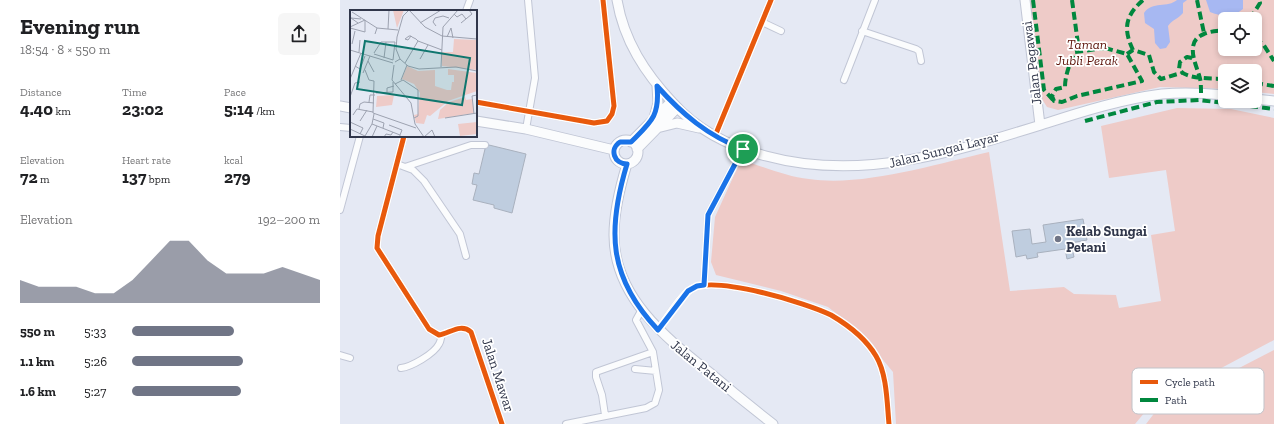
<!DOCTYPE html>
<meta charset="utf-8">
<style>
body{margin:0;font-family:"Zilla Slab",serif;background:#f6f6f6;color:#202124;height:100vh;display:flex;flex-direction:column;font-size:15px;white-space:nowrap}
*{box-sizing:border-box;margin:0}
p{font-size:13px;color:#757577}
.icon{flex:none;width:22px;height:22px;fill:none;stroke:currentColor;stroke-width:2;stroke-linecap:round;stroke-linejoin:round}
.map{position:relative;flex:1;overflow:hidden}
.sheet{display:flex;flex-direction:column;background:#fff;width:340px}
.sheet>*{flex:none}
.buttons{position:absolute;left:878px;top:12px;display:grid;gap:8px}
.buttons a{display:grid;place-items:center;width:44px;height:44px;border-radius:6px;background:#fff;box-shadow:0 2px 6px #0003;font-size:20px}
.pin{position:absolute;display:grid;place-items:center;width:34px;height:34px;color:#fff;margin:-17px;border:2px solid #fff;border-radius:50%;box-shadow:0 1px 4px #0007}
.round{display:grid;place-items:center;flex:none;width:42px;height:42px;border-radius:6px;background:#f6f6f6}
.headline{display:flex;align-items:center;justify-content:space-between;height:68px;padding:0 20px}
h1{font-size:22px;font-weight:700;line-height:30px}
.metrics{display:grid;grid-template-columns:repeat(3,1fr);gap:6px;height:68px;padding:4px 20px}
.metrics div{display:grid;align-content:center}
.metrics b{font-size:17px;font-weight:700}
.metrics small{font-size:11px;font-weight:400}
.metrics p{font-size:11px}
.chart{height:112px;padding:8px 20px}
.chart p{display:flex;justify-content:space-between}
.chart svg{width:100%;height:72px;margin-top:4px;fill:#707586;opacity:.7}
ul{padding:0 20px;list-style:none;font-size:13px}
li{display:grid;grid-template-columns:64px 48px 1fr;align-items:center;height:30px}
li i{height:10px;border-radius:5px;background:#707586}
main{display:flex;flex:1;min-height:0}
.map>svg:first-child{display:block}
.green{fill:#eecbc8;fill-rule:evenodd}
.water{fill:#a7b8f2}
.building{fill:#bfcddf;stroke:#a9b1be}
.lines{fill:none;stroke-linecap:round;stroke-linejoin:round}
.street-casing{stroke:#c1c6d5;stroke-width:8}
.secondary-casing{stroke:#c1c6d5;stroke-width:11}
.street{stroke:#fbfcfd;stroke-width:6}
.secondary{stroke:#fbfcfd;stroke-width:9}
.quiet{stroke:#00873e;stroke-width:4;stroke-dasharray:8 4;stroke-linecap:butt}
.cycleway-casing{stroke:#fff;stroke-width:8}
.cycleway{stroke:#e8590c;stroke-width:5}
.route-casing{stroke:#fff;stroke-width:8}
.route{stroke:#1a73e8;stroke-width:5}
.poi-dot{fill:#707586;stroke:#fff;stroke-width:1.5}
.labels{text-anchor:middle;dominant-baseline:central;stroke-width:3.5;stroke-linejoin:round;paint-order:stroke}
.park-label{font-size:14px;font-style:italic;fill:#5c140a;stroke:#fff}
.street-label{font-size:14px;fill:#31374b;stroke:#fff}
.poi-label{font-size:14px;font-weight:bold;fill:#31374b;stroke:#fff;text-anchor:start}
.inset-road{fill:none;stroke:#9da2b0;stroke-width:1}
.view{fill:#0f766e;fill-opacity:0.15;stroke:#0f766e;stroke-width:2}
.inset-edge{fill:none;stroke:#31374b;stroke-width:2}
.key{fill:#fff;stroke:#c1c3c9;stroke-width:1}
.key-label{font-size:11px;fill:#31374b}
</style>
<main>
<section class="sheet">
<div class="headline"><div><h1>Evening run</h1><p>18:54 · 8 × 550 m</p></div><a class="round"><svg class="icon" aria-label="share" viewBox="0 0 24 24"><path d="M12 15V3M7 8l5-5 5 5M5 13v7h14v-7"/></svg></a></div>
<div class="metrics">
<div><p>Distance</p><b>4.40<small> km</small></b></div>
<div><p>Time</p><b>23:02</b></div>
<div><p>Pace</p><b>5:14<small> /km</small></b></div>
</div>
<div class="metrics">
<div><p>Elevation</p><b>72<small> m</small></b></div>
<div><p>Heart rate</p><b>137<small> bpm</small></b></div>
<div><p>kcal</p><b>279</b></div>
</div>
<div class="chart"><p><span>Elevation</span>192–200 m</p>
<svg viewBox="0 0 160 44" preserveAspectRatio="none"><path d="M0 44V30L10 34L20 34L30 34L40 38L50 38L60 30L70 18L80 6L90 6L100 18L110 26L120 26L130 26L140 22L150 26L160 30V44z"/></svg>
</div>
<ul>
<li><b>550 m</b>5:33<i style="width:54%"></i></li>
<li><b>1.1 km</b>5:26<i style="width:59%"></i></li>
<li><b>1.6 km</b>5:27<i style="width:58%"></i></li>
</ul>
</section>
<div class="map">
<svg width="934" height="424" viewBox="0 0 934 424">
<rect width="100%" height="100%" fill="#e5e9f4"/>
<path class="green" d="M687,0H934V94L915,92V71H885V89L820,87L718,110L707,107L700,96ZM885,19H915V49H885Z
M837,108L891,109L934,118V340L810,406L795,424H556L553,372L519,331L488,307L441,291L376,275L371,262L375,217L401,160C422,166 447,177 469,179C523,187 596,164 649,152L670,291L724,287L734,294L776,295L779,308L821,301L811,235L835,231L826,170L769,178L761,126Z
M934,350V424H806L816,411Z"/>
<path class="water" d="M837,0H847L843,3V13C838,19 832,20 828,26L830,42L826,48L820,49L815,43L814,29L805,23L804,13C812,1 828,8 837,0Z
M866,0H903V9C893,17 882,17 870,12Z"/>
<path class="building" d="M149,145L186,154L172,213L154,208V205L133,200L137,185L132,184L134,173L139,174L145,149Z
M743,219L747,240L731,243L734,257L727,259L725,249L697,253L698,257L687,259L686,255L676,257L672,231L690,229L692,244L706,242L703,225Z"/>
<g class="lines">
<g class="street-casing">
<path id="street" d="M126,11L130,0
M422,22L441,31
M522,31L576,49L579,51L581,61
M504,80L535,0
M136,102L254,123L267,121L272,114L274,106L263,0
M0,127L11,128
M186,129L195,78L188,0
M64,136L38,236L37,248L89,329L99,335C110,333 121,323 131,332L162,424
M375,136L431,0
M57,164L73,170L84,181L120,234L126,256
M65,167L131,145H145
M0,210L20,136
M364,285L368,215L403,149
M318,330C326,320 342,293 353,288C377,276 467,303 491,315C508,325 526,339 536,356C547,374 547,403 549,424
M0,355L10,358
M61,368C71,367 94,354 99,344C101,341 101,337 102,334
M295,369L316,371
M265,415L262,395L256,377V372L313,352
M226,424L306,408L315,403L319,390L313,352L296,320L301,311"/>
</g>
<g class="secondary-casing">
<path id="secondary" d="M277,0C284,41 305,73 333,103C357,130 391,147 426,156C522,182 614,152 707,123C744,111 783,99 822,94C843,92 864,93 885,95
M685,0L700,125
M915,99L934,101
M0,106L11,108
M314,118L318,103L317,86
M136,121L186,129L274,150
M317,128L337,123L359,128
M274 152a12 12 0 1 1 24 0a12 12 0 1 1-24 0Z
M291,142L331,102
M297,149L337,108
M287,164C280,187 274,211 274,235C274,297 325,337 369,372C390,390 411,407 433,424"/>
</g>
<use href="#street" class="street"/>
<use href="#secondary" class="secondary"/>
<path class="quiet" d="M693,0L704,90L714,101
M732,0L739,51
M857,0L864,33
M910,19L920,3L919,0
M915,38L923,44L934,61
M765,48L787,54L802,81L737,96L722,102L714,101L712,96L716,89L725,87C725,75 730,63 735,52Z
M793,50C783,29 785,16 803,0
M787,54L793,50L809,55L814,72L821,79L841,73
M852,58L847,57L840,62L839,69C845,80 873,78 885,79
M915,83L934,86
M861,93C861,87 861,80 859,75C855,62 845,41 864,34C870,31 878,31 885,30
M745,121L817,102L859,100L934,109"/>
<g class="cycleway-casing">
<path id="cycleway" d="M136,102L254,123L267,121L272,114L274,106L263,0
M64,136L38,236L37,248L89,329L99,335C110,333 121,323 131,332L162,424
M375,136L431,0
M318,330C326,320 342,293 353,288C377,276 467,303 491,315C508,325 526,339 536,356C547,374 547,403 549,424"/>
</g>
<use href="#cycleway" class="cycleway"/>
</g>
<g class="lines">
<g class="route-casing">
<path id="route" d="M317,86C342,114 368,136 403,149L368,215L364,285L357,286L348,291L318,330C268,277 267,230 287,164C274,164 269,149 280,142H291C311,122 320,116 317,86Z"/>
</g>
<use href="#route" class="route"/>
</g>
<circle class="poi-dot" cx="718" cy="239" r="4"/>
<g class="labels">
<g class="park-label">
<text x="747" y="44">Taman<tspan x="747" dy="16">Jubli Perak</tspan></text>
</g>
<g class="street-label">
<text transform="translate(692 63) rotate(-97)">Jalan Pegawai</text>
<text transform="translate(604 150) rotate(-14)">Jalan Sungai Layar</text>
<text transform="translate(361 366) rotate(39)">Jalan Patani</text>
<text transform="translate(158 375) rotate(72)">Jalan Mawar</text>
</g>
<g class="poi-label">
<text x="726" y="231">Kelab Sungai<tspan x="726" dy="16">Petani</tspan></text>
</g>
</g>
<g transform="translate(10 10)">
<rect width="127" height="127" fill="#e5e9f4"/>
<path d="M43,0H54L47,18ZM104,29L127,30V60L92,56V42H103ZM57,56L68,61L85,60V76L97,80H101L102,72H104V65H98V59L127,63V81L98,91L80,106L77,105L74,114L66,113L64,105L68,104L70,83L64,74L52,69ZM44,85L42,95L26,97L27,86ZM115,87L116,90L122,89L124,103L88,109L90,100L99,92ZM127,112V124L110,126L108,114Z" fill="#eecbc8"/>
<path class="inset-road" d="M59,0L75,17L92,26L127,29M2,2L27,18M104,4L107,7L112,4L116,9M8,13L1,8L11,9M70,13L91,0M111,13L122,4L119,0M86,16L83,12L85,8L93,6L99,8M0,17L15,10M0,18L15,22V10M38,19L39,0M25,24L27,18L48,20M61,26L58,30L55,29L59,26H61L62,27L66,29L68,31M97,27L101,18L103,28M2,34L5,21M0,40L43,53M9,42L10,30M24,43L31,32H45M24,44L43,50L45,32M34,48L36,32M50,49L46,39L47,27L53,6L59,0M70,49L78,35M18,51L24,62M45,52L50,49L58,56L69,59L106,57L127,61M55,53L68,31L92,40M44,55L42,70L61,93L65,114L74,127M5,56L10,59L15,46M91,57L93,17L108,0M15,60L19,70L24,71L23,103L66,118M13,63L20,46M0,69L11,43M51,70L57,55M45,74L53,70L68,80V106L64,108M26,83L43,82V72M37,83V78L44,76M0,87L5,73L10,72M19,92L20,85H25M9,99L10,94L14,92L24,93M24,104L22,114L50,125V127M124,104L122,86L127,85M3,105L7,99L23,102M95,108L127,103M23,109L34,113L33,118M10,111L17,100M0,112L13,118L10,124M39,115L52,120L50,125M0,119L15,126L22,114M22,127L27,116M34,127L36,124L41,125L43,122M74,127L82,120L85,127"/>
<path class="view" d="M15,31L120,48L112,95L7,79Z"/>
<rect width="127" height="127" class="inset-edge"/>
</g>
<rect x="792" y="368" width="132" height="46" rx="6" class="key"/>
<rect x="800" y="380" width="18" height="4" fill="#e8590c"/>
<rect x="800" y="398" width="18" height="4" fill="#00873e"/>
<g class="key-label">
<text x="825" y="386">Cycle path</text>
<text x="825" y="404">Path</text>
</g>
</svg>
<div class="buttons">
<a><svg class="icon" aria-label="locate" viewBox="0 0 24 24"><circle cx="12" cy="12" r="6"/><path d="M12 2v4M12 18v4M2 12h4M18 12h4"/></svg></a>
<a><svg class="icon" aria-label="layers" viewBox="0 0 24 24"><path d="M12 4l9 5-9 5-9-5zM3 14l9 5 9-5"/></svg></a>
</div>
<div class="pin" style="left:403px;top:149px;background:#1e9e55"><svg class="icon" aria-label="arrive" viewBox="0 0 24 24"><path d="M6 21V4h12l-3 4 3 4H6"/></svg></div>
</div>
</main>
